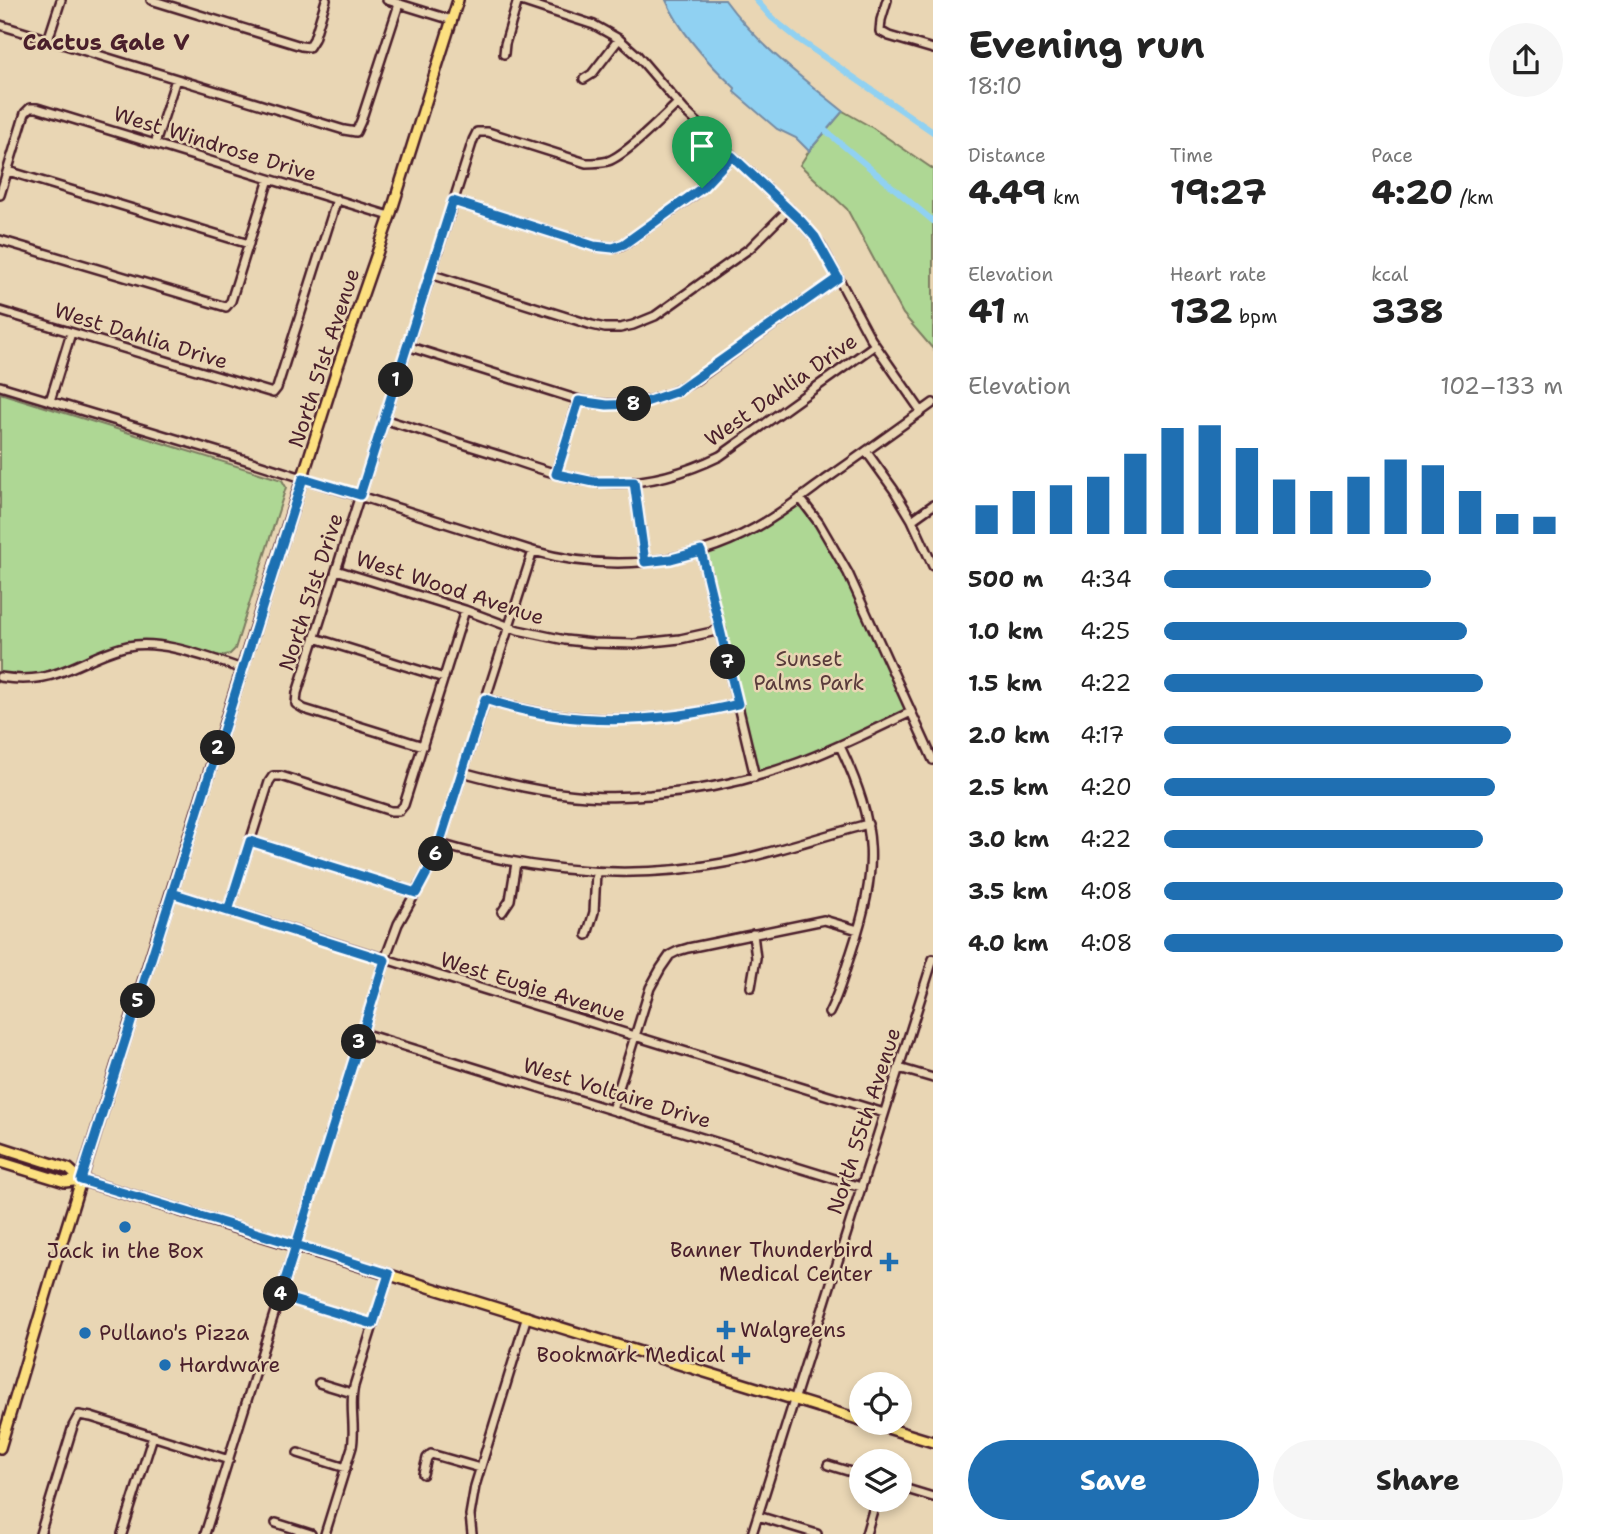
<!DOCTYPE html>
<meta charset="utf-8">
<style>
body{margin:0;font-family:"Shantell Sans",sans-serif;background:#f6f6f6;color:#222;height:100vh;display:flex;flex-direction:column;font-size:26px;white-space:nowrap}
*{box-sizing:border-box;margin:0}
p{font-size:23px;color:#767676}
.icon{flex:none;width:38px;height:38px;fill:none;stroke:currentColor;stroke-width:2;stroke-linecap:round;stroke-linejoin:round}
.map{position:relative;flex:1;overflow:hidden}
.sheet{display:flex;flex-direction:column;background:#fff;width:665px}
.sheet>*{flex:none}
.tools{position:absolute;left:849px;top:1372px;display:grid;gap:14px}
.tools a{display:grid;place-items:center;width:63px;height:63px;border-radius:50%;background:#fff;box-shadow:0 4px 10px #0003;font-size:35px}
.pin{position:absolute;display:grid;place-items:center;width:60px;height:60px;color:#fff;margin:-72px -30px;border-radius:50% 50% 50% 0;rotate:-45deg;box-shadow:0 0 7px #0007}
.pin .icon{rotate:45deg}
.km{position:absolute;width:35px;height:35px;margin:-18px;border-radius:50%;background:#222;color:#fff;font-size:19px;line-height:35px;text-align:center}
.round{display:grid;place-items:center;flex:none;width:74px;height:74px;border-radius:37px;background:#f6f6f6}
.headline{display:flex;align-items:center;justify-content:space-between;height:119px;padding:0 35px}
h1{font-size:38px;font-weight:700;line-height:52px}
.metrics{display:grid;grid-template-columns:repeat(3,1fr);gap:10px;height:119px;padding:7px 35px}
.metrics div{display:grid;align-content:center}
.metrics b{font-size:35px;font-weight:700}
.metrics small{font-size:19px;font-weight:400}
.metrics p{font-size:19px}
.chart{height:196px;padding:14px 35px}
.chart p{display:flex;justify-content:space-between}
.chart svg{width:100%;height:126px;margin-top:7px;stroke:#1f6fb2;stroke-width:6}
.button{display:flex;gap:14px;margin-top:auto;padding:14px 35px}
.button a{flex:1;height:80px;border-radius:42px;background:#1f6fb2;color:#fff;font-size:28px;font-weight:700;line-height:80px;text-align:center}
.button a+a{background:#f6f6f6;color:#222}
ul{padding:0 35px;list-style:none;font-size:23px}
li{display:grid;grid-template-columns:112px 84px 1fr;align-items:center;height:52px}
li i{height:18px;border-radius:9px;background:#1f6fb2}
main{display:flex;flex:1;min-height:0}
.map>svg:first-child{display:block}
.green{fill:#aed794;stroke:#7c7b60;stroke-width:2}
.water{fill:#90d1f2;stroke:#748aa2;stroke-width:2}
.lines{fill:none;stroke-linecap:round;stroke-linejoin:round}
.canal{stroke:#90d1f2;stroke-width:6}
.minor-casing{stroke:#4a1f2b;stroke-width:12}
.major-casing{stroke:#4a1f2b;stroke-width:14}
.minor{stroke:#e9d6b4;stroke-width:7}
.major{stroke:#fce080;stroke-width:9}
.route-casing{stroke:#fff;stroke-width:14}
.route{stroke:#1f6fb2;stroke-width:9}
.poi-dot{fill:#1f6fb2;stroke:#e9d6b4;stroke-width:2.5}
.labels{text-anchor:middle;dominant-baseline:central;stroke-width:5;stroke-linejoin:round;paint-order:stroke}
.street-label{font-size:21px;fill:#4a1f2b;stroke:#e9d6b4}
.park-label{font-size:21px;fill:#593b3b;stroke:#e9d6b4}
.poi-label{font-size:21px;fill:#4a1f2b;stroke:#e9d6b4;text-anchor:start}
.neighbourhood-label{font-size:23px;font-weight:bold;fill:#4a1f2b;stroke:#e9d6b4}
</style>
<main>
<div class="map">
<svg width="933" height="1534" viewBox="0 0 933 1534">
<rect width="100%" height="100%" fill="#e9d6b4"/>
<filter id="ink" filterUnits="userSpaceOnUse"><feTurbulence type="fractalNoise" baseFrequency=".0143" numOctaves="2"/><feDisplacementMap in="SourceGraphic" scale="14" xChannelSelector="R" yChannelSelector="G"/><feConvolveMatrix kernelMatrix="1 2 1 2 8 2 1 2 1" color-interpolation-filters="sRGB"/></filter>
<g filter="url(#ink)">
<path class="green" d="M843,111L873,128L933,169V349L903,314L847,209L800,165L809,151Z
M0,393L282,480L286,487L235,649L230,654L221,656C190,650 162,636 130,641C101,646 77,665 49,672C33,676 16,675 0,674Z
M800,498L836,552L911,712L840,746L755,777L701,551L727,542Z"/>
<path class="water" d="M666,0H725C757,44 801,77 843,111L809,151L796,138L777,129L734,92L735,88C708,63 681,34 666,0Z"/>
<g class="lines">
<path class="canal" d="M756,0L772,18L798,39L933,132
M821,127L933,221"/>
<g class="minor-casing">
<path id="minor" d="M151,0L301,46L309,47L314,39L326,0
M387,0L452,20
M518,0L594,25L619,39L637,55L684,110L801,221L820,244L871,339L921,411
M887,0L881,20L880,31L889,36L933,49
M0,25L344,130L356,132L361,121L399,4
M48,40L61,0
M504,54L505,44L518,0
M584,79L592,74L619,39
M155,144L176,79
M8,171L249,244
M0,195L25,113L30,108H37L390,216
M453,201L594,246L613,248L624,244L695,194L732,156
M0,240L226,307L231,301L269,179
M430,274L592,325L605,328H620L633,325L655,316L750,248L789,209
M0,311L273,393L277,388L337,199
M407,346L579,400C620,409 657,404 693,382L838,278
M0,386L246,460L533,551C607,572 687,566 755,528C779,515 802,497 825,480C861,455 897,429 933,403
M50,401L71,333
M383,419C423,431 462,444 502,456C525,464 549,473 574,478C625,490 673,479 720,456L875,345
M866,451L894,490L912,520L933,566
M556,473L579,400
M634,482L645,562
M800,498L819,523L848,573L933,760
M912,520L933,505
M701,551L755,777
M336,570L465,610L518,630L565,640L593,643L634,644L680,639L721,630
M315,638L444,678
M0,677C19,680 39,680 58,673C82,665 103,651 128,646C163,639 208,658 243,669
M485,699C567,726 655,724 738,704
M423,746L304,709L296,704L297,693L473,140L477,132H488L586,163C593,163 601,163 608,161C626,155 662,118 678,103
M462,772C503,783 544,793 587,796C607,798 629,796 650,795C701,791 752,780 800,762C838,748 875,729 911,712
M250,841L416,893
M440,844C534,872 632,881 729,862C776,852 822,836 868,824
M172,893L884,1113
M228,911L269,782L273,776H281L391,811H399L404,805L465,610
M502,912L510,900L516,863
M587,935L594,912L596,872
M751,987L756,958L753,934
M829,1013C839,994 844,973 851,953C879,869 878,826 840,746
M362,1033L861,1187
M899,1068L933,1078
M612,1110L650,988L661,968L670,955L678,951L688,948L824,920L858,930
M280,1296L373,1324
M319,1383L352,1393
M298,1453L346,1468
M828,1465L861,1475
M423,1474L427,1458L431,1454L480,1468
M900,1487L933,1497
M758,1516L817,1534
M276,1523L311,1534
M40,1534L73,1426L79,1415L91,1417L229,1460
M122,1534L153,1436
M205,1534L388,951L398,924L430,867L437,851L533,551
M325,1534L352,1447C356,1427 349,1406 354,1386L389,1274
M472,1534L470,1515L475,1486L527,1316
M752,1534L933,959
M866,1534L876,1500"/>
</g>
<g class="major-casing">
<path id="major" d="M0,1147L69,1169L81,1180
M0,1162L65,1182L81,1180L861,1420
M871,1423L933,1442
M0,1448L57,1258L119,1058L336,372L390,216L458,0"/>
</g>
<use href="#minor" class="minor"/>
<use href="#major" class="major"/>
</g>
</g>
<g class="lines" filter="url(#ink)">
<g class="route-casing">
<path id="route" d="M702,188L624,244L613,248L594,246L453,201L360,495L303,478L172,893L385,960L296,1245L389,1274L373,1324L280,1296L296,1245L81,1180L172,893L228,911L250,841L416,893L430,867L437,851L485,699C567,727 655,724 738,704L701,551L671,559L645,562L634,482H594L556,474L579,401L607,405L640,404L678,391L838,278L815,237L801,221L732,156L702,188"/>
</g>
<use href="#route" class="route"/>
</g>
<g class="poi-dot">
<circle cx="125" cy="1227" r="7"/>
<path d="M885.5 1251.5h7v7h7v7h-7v7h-7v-7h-7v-7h7z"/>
<path d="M722.5 1319.5h7v7h7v7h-7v7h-7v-7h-7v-7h7z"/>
<circle cx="85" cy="1333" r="7"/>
<path d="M737.5 1344.5h7v7h7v7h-7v7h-7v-7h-7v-7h7z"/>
<circle cx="165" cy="1365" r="7"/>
</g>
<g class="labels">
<g class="street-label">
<text transform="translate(215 144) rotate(17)">West Windrose Drive</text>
<text transform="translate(141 336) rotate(17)">West Dahlia Drive</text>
<text transform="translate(324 358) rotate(-72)">North 51st Avenue</text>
<text transform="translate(781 390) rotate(-35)">West Dahlia Drive</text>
<text transform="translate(450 588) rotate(18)">West Wood Avenue</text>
<text transform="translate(311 592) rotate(-72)">North 51st Drive</text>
<text transform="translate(533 987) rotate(17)">West Eugie Avenue</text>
<text transform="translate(617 1093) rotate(17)">West Voltaire Drive</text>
<text transform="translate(864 1121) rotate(-72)">North 55th Avenue</text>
</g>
<g class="park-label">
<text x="809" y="659">Sunset<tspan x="809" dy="24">Palms Park</tspan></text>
</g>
<g class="poi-label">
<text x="873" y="1250" text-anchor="end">Banner Thunderbird<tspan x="873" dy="24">Medical Center</tspan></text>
<text x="125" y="1251" text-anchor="middle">Jack in the Box</text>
<text x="740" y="1330">Walgreens</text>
<text x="99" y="1333">Pullano's Pizza</text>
<text x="725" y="1355" text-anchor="end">Bookmark Medical</text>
<text x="179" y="1365">Hardware</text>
</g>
<g class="neighbourhood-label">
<text x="106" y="42">Cactus Gale V</text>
</g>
</g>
</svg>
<div class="tools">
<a><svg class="icon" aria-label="locate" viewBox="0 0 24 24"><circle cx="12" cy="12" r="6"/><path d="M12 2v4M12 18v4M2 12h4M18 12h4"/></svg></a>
<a><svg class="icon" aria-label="layers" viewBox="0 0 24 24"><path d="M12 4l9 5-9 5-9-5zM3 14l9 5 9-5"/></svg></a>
</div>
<div class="pin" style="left:702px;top:188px;background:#1e9e55"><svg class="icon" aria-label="arrive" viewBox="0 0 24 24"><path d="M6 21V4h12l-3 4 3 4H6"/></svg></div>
<b class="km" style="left:396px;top:380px">1</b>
<b class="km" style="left:218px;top:748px">2</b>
<b class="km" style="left:359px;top:1042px">3</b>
<b class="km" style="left:281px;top:1294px">4</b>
<b class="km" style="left:138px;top:1001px">5</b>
<b class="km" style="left:436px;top:854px">6</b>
<b class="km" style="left:728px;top:662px">7</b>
<b class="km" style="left:634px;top:404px">8</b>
</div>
<section class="sheet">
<div class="headline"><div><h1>Evening run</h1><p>18:10</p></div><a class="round"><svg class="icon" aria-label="share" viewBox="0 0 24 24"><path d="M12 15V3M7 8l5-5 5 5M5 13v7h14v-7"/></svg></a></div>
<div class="metrics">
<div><p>Distance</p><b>4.49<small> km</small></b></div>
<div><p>Time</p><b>19:27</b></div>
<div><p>Pace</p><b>4:20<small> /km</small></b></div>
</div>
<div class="metrics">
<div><p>Elevation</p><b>41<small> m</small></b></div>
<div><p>Heart rate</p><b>132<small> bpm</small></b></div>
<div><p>kcal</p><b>338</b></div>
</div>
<div class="chart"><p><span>Elevation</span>102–133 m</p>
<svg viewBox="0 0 160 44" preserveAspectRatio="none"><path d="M5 44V34M15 44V29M25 44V27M35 44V24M45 44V16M55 44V7M65 44V6M75 44V14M85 44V25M95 44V29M105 44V24M115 44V18M125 44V20M135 44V29M145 44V37M155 44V38"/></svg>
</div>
<ul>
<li><b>500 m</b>4:34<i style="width:67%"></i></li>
<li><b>1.0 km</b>4:25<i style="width:76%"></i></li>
<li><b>1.5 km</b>4:22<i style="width:80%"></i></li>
<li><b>2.0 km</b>4:17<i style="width:87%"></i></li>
<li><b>2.5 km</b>4:20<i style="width:83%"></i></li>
<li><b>3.0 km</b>4:22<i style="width:80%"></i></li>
<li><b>3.5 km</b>4:08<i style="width:100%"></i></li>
<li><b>4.0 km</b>4:08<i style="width:100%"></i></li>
</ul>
<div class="button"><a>Save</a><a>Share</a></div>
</section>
</main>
